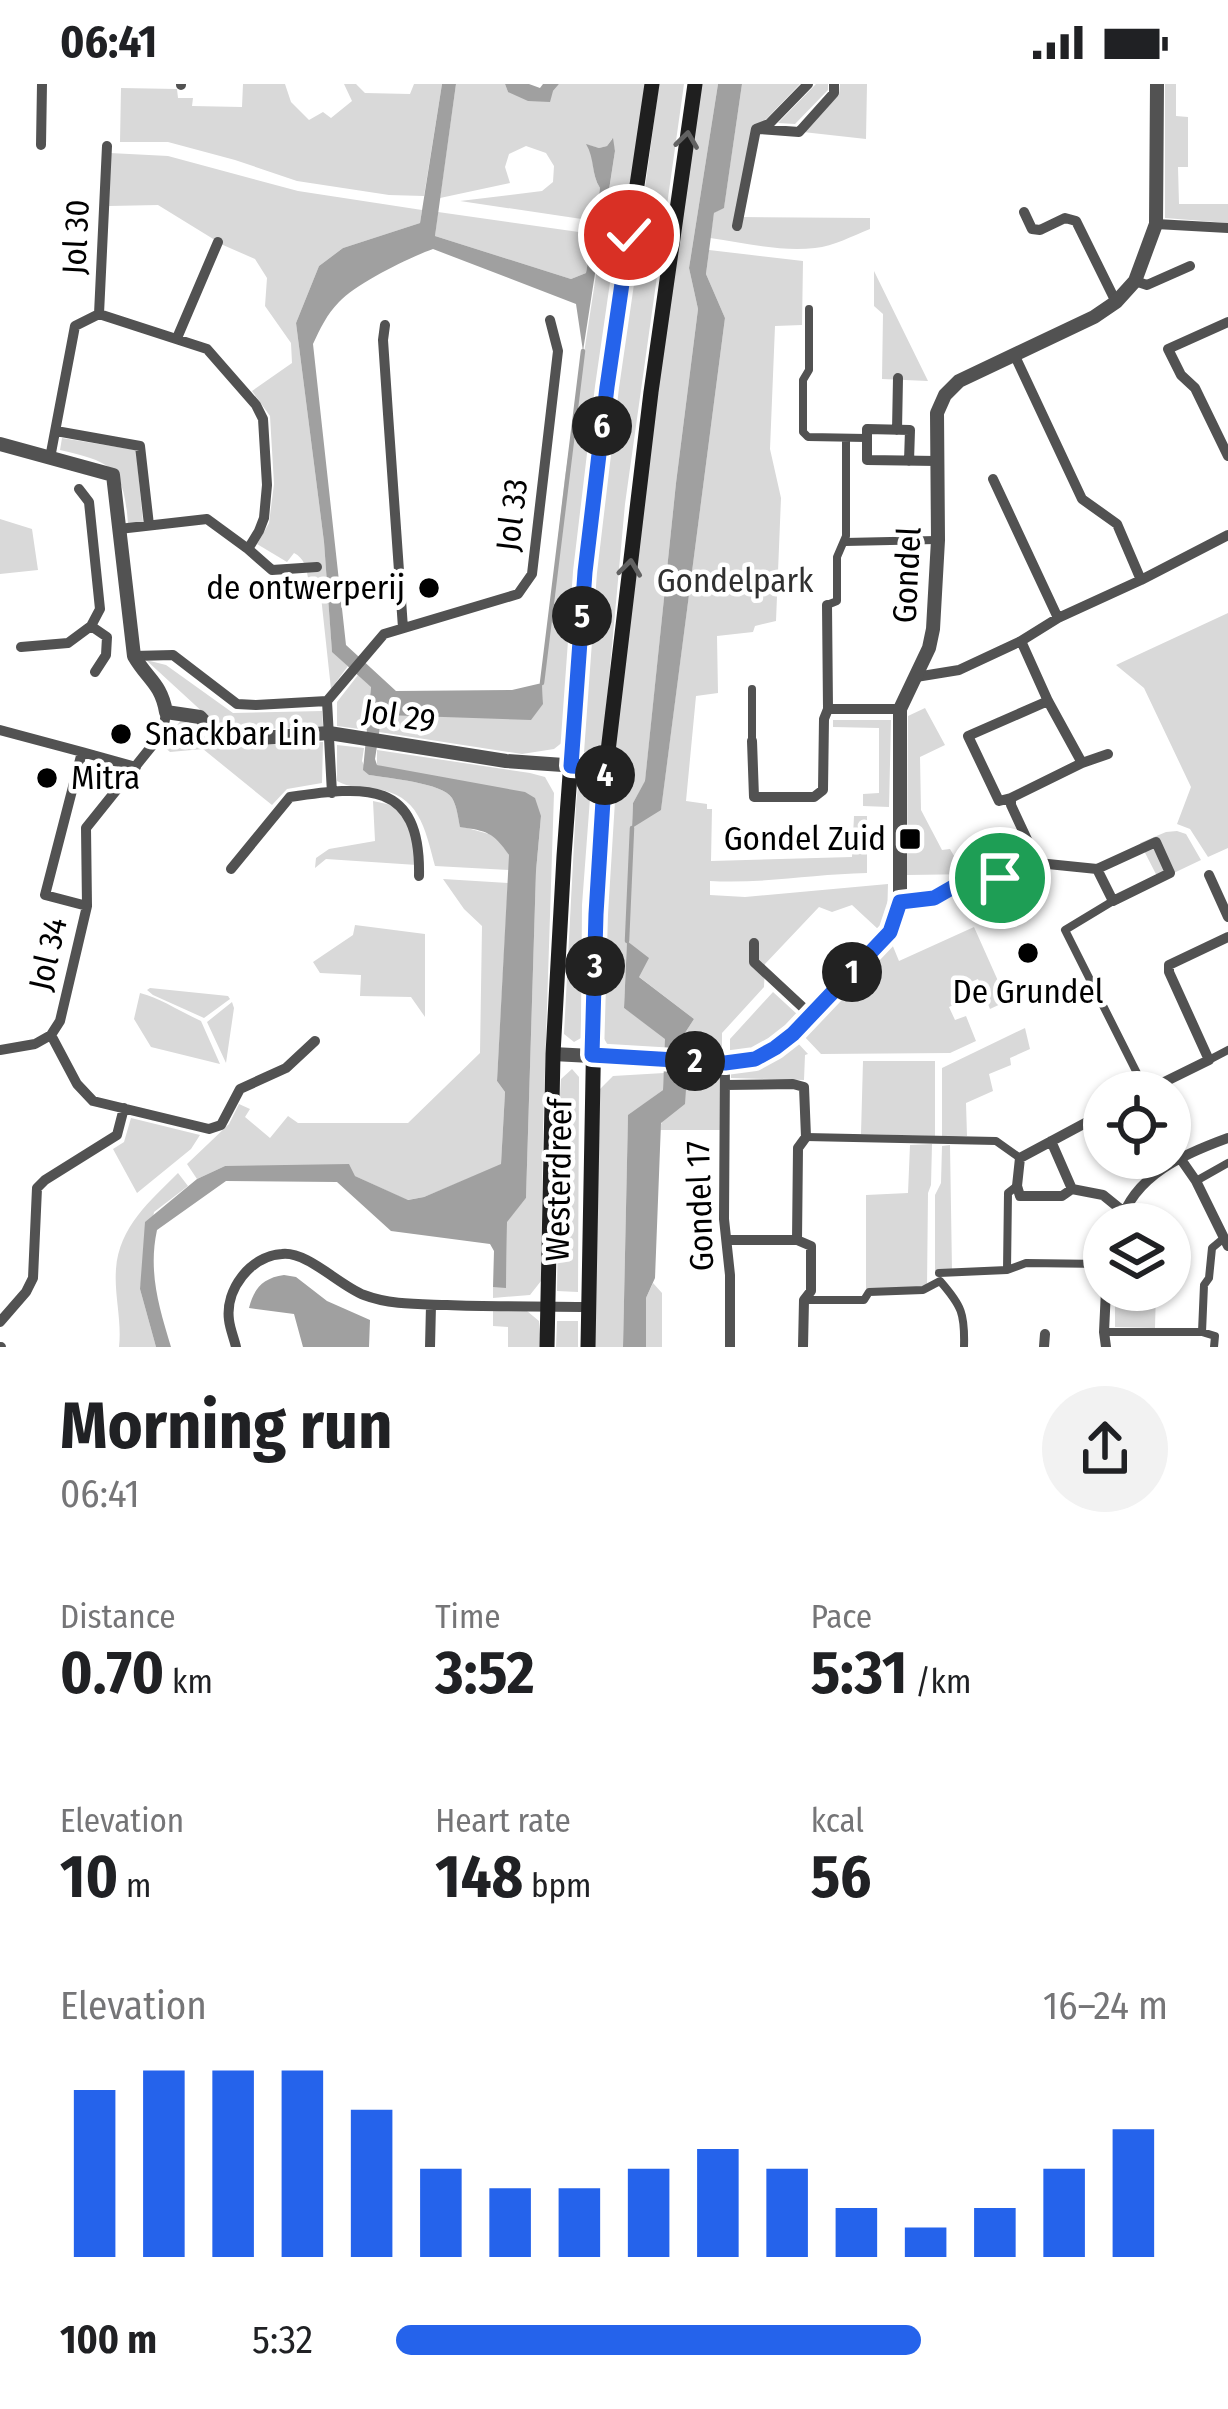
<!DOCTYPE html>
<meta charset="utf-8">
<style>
body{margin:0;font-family:"Fira Sans Condensed",sans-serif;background:#f2f2f2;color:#202124;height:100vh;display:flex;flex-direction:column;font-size:45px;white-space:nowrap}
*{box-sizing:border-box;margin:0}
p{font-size:39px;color:#757577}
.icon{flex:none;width:66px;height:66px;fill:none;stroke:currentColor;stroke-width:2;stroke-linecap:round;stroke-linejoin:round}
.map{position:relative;height:1263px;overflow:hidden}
.drawer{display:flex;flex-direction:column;background:#fff;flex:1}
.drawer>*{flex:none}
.buttons{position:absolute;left:1083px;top:987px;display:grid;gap:24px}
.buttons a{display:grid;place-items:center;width:108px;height:108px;border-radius:50%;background:#fff;box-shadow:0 3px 9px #0004;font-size:60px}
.pin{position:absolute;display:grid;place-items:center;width:102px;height:102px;color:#fff;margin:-51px;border:6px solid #fff;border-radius:50%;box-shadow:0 3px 12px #0007}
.km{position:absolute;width:60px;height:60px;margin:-30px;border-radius:50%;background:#222;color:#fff;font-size:33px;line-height:60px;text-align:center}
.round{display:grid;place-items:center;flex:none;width:126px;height:126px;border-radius:63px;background:#f2f2f2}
.head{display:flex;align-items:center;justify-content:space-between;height:204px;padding:0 60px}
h1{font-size:66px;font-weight:700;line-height:90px}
.metrics{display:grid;grid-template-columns:repeat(3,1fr);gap:18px;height:204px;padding:12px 60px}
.metrics div{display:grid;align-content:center}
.metrics b{font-size:60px;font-weight:700}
.metrics small{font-size:33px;font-weight:400}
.metrics p{font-size:33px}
.chart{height:336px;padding:24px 60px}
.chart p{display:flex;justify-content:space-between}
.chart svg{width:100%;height:216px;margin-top:12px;stroke:#2563eb;stroke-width:6}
ul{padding:0 60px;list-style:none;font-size:39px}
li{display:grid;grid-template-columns:192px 144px 1fr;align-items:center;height:90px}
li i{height:30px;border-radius:15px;background:#2563eb}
.status{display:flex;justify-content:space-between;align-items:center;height:84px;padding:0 60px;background:#fff;direction:ltr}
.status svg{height:33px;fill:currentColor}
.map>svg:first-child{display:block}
.green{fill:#d9d9d9}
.water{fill:#a0a0a0}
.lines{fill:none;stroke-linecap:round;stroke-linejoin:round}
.stream{stroke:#a0a0a0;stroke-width:4.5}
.pedestrian{stroke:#525252;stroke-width:8}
.minor{stroke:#525252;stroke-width:10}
.tertiary{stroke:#525252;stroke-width:14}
.secondary{stroke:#1f1f1f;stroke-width:15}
.oneway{stroke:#626262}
.route-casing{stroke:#fff;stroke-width:24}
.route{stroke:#2563eb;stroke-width:15}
.poi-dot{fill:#000;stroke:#fff;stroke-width:4.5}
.labels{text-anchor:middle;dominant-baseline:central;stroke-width:9;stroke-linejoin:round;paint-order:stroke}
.street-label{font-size:33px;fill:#000;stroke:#fff}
.park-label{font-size:33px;fill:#303030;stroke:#fff}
.poi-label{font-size:33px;fill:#000;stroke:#fff;text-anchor:end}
</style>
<div class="status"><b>06:41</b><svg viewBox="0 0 49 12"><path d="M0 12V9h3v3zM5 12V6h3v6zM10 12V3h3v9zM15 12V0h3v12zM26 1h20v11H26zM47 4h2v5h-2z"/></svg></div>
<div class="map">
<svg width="1228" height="1263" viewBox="0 0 1228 1263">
<rect width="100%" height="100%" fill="#fff"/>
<path class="green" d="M243,0H285L291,18L309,36L323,28L331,34L352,17L344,0H356L365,9L410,10L414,0H442L424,112L389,111L297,97L235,76L168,58H120L121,4L177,5L178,14H193L192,22L242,23Z
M456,0H505L508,8L553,7L559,0H646L609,251L564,657L554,665L522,670L379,648L381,635L385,631L543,620L542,599L565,393L615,67L612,55L607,62L599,64L588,61C595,76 591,90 600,104L595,137L460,117L542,107L553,98L554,82L546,69L526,62L509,70L505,83L510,99L440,114Z
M659,0H684L625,420L603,660L595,670L579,668L602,425Z
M699,0H718L689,184L698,225L676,399L645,698L633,719L632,742L661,725L725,234L706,190L709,166L803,177L802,241L775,242L770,365L781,414L776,537L755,542L753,548L717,552L718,609L696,612L686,717L707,720V725H712L711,777L852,773L854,732H867V789C814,790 763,800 710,797V811L745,813L888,800L887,835L879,846L852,821L832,828L819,823L765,880L764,903L722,949V970L719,971L682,968L683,952L694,935L638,892L627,858L624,924L665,954V967L609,963L600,948L608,733L642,397Z
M742,0H800L751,51L739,133L870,134V145C852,152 834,162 815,164C781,168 744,159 710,154L714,129L724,123Z
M816,0H828V6L795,40L778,39Z
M840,0H867L866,55L803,48L839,11Z
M1165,0H1176V32L1188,33V83H1178L1179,120H1228V139L1165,134Z
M110,69L168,72L298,107L422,126L420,139L343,164L319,182L296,239L324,458L332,567L348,582L331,605L319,494L308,495C307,484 304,474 294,469L287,478L257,460L269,439L274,400L270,332L252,307L292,279L291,259L265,222L267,194L255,175L223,161L158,121L109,122Z
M438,128L593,150L586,189L571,195L435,152Z
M874,187L928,297L882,295L883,230L874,222Z
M62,354L136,366L143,438L128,440C124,384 113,378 60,366Z
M0,435L32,445L38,486L0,490Z
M1228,529V764L1208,773L1190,745L1177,740L1191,703L1144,604L1116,581Z
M146,576L166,581L233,629L322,627L323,643L234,646L219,643Z
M358,591L371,602L367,646L337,642V618Z
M925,624L945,661L920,673L921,726L942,766L950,765L957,777L975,776L1020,754L1028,771L978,790L907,791L908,632Z
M183,634L212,659L233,662L323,658L322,699L287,705L272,721L203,665L170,668L161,660Z
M833,636H891L889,723L863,722V710L879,709V644L833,643Z
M337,661L364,664L362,677L369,691C388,694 443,699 452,714C457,722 458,734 460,742L496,752L509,771V786L435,782C425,744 419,710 375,705C360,703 350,704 337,697Z
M377,666L530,689L545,693L554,709L543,1046L541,1197L530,1211L493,1214V1203H506L507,1137L526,1114L536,787L541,732L377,681Z
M585,699L591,701L582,821L581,954L574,958L564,950L576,721L578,701Z
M373,717L396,722L411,747L417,781L326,775L315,784L316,774L329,765L375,757Z
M1177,747L1186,750L1201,776L1159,796L1140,759L1166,748Z
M443,795L508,799L497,997L505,1008L501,1081L424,1113L407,1116L355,1092L225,1082L197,1095L187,1080L229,1040L239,1020L250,1025L245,1033L270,1054L288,1032L298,1039H408L480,969L482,842L464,825Z
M355,841L425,850V933L411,913L360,912L361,891L320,889L313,878L353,851Z
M974,843L1007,917L990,925L978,895L966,900L971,913L949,923L955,936L966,932L976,957L950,969L821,970L802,950L892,860L899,877Z
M150,904L228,912L230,915L204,934L153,911L147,906Z
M773,908L798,931L756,968L730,970V955Z
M140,909C160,914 181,928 201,937L220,980L151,963L134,935Z
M232,918L234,924L226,979L207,938Z
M1025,944L1030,965L1010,974L1011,981L989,990L993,1007L966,1019L967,1052L942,1054V984Z
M795,956L808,970L805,971L804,996L731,994V985C763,984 772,979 795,956Z
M863,977H935V1052L861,1050Z
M572,985L579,993L578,1208L557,1207L560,1011L561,995Z
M721,986V1046H660C663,1025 680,1009 682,988Z
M664,989L663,1006L628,1032L623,1263H594L598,1007L613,992Z
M131,1034L200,1051L191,1065L137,1109L113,1065L124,1058Z
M932,1060L931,1101L928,1109L927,1203L866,1205V1111L908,1109L910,1061Z
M950,1061L952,1187H935V1111L941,1099L942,1062Z
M178,1089L188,1102L154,1128L140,1205L156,1263H119C122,1237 114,1211 116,1185C119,1143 150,1117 178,1089Z
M653,1199L662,1209V1263H646V1214Z
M1115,1206H1156L1155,1244L1115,1243Z
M493,1226L527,1227L539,1237L541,1263H508V1243L493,1242Z
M557,1237H578V1263H556Z"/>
<path class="water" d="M442,0H456L435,152L571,195L586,189L593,150L601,151L583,267L576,220L433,165C408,174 357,199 339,218C327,230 320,245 313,260L346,561L396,607L512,606L542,599L543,620L531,636L385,631L381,636L375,675L377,681L525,708L535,714L541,732L536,787L526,1114L507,1138L506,1204L493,1203L494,1167L490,1160L391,1147L337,1098L226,1097L157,1146C148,1188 159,1223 171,1263H156L140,1205L145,1138L197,1095L225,1082L349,1080L355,1092L408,1116L424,1113L501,1080L505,1008L497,997L509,771C493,748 487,747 460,743C458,734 457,722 452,714C443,699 388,694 369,691L363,686L371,603L332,568L324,458L296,239L319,182L343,164L420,139Z
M505,0H529L540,4L543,0H559L553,7L550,18L528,17L508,8Z
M718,0H742L724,124L714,129L706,190L725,234L661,726L632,744L633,719L645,697L676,399L698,225L689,184Z
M613,54L615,67L604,138L595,137L600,104C591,90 595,75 586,60L599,64L607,62Z
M627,857L649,874L639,893L694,935L683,952L681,999L686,1005L685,1020L661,1039L655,1194L646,1214V1263H623L628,1031L663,1006L665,955L624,924Z
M284,1191L296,1193L327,1217L370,1236L369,1263H303L294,1230L249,1224C254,1204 263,1194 284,1191Z"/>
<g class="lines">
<path class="stream" d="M542,599L583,267
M627,857L632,744"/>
<path class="pedestrian" d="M809,225V286L803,296V348L808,353L866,354
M845,458L936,456
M827,521L837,517V473L846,452V354
M752,657V605
M1113,817L1065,846L1146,1007
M1209,976L1228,966
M806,1053L996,1057L1020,1074
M1196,1097L1228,1079
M1007,1186L1008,1109L1017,1102
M939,1189L1007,1186L1026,1179L1104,1180
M804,1216H864L869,1208L923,1206L940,1197C962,1222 965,1230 964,1263
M1104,1248H1202L1215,1252L1214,1263
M1202,1248L1204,1201L1209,1194L1212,1164L1224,1154"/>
<path class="minor" d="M181,1V0
M760,45L799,48L834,9V0
M41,61L42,0
M1024,128L1032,145L1040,146L1065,134L1076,137L1116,218
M1156,140L1228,144
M737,142L756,45L769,40L808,0
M1135,197L1147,201L1190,182
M99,230L207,265L256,321L263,335L267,401L264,434L259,447L248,465
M1228,238L1168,265L1181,291L1195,304L1228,372
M385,241L383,256L388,330L403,544
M177,254L218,158
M1014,270L1082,415L1117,440L1141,496
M897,346L898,294
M56,347L140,362L149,441
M50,374L75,242L99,230L107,62
M909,377L910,346L867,345V376L937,377
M993,395L1058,534
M119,445L207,435L248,465L272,486L317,483
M827,521L828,625
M91,542L107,553L106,571L95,588
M1021,557L1048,617L1082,679L1011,714V721L1038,779
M21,563L68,559L91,542L100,525L89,418L79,405
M134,572L173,571L237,620L256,621L327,617L384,550L518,510L532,490L558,267L550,236
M916,593L959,586L1021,557L1058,534L1141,496L1228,451
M327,617L332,709
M166,628L164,642L155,658L86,744L87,822L60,937L51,951L77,1000L93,1017L209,1045L221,1041L240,1005L286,984L315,957
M0,646L82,668
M752,657L754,713H814L823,706L824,635L828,625H900
M1082,679L1108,670
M1011,714L999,717L968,652L1048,617
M231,785L290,713C365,702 421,695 419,792
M1209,791L1228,833
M900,818L934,814L955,802H976L1038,779L1097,785L1156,758L1170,789L1113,817L1097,785
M87,822L45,811L82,668L136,683
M754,859V878L811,931
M0,966L35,960L51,951
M725,979L724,1135L730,1191V1263
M725,1001L793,1000L804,1003L806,1053L798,1064L797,1156
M1144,1008L1209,976L1169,888V881L1228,853
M1051,1057L1072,1105L1062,1112H1020L1017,1102L1020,1074L1104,1029
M1180,1074L1196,1097L1228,1162
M1072,1105L1103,1111L1124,1128
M1120,1140C1134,1091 1184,1070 1228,1054
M727,1156H797L811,1162V1207L804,1216L803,1263
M0,1238L26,1208L33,1194L37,1104L45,1096L117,1051L124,1024
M0,1263H1
M236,1263C234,1254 230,1245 229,1236C225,1206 250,1172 282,1170C307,1167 340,1202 364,1211C390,1221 419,1220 447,1221C494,1223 540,1222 587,1223
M430,1263L431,1221
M1044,1263L1045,1250
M1106,1263L1104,1248L1106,1206"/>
<path class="tertiary" d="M0,360L113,391L134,572C147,595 161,599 166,628L200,633L217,651L232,656L329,649L506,677L606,684
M553,970L725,979L755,975L775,965L793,950L890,848L900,818V625L929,564L933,545L938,456L937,329L945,311L959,297L1094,233L1116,218L1135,197L1156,140L1157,0"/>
<path class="secondary" d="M547,1263L553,970L564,772L585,488L607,303L652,0
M588,1263L596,830L606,684L651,308L695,0"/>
</g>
<defs><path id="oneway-chevron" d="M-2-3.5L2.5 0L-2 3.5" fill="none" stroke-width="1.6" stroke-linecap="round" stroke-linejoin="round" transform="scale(3)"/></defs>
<g class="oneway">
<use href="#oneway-chevron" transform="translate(687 56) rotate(-82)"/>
<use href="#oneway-chevron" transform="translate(630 484) rotate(-83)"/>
</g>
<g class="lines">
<g class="route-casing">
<path id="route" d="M629,151L607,303L585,488L571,682L605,684L596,830L592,971L725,979L755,975L775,964L793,950L890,848L900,818L934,814L955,802H976L1000,794"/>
</g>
<use href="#route" class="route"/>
</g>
<g class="poi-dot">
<circle cx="429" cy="504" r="12"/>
<circle cx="121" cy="650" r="12"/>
<circle cx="47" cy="694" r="12"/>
<rect x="898" y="743" width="24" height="24" rx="6"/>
<circle cx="1028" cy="869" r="12"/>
</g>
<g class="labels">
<g class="street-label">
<text transform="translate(76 153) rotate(-87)">Jol 30</text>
<text transform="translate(512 431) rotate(-83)">Jol 33</text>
<text transform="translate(907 491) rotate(-87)">Gondel</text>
<text transform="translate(399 632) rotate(9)">Jol 29</text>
<text transform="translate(48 870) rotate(-77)">Jol 34</text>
<text transform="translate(559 1096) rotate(-89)">Westerdreef</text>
<text transform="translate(700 1122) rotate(-92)">Gondel 17</text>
</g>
<g class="park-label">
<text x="735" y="497">Gondelpark</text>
</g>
<g class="poi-label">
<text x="405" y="504">de ontwerperij</text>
<text x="145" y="650" text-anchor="start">Snackbar Lin</text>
<text x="71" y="694" text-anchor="start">Mitra</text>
<text x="886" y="755">Gondel Zuid</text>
<text x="1028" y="908" text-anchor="middle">De Grundel</text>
</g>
</g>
</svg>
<div class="buttons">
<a><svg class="icon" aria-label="locate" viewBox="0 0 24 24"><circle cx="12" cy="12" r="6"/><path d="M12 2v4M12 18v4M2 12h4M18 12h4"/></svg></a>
<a><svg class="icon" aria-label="layers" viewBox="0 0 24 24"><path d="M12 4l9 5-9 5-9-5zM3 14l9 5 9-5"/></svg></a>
</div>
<div class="pin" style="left:1000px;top:794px;background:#1e9e55"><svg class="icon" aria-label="arrive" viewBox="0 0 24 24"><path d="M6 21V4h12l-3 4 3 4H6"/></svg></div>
<div class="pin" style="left:629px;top:151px;background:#d93025"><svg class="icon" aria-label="check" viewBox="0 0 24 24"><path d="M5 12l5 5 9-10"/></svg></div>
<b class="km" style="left:852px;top:888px">1</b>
<b class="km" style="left:695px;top:977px">2</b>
<b class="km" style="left:595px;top:882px">3</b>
<b class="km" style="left:605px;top:691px">4</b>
<b class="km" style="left:582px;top:532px">5</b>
<b class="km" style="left:602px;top:342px">6</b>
</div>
<section class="drawer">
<div class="head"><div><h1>Morning run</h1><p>06:41</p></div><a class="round"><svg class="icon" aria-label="share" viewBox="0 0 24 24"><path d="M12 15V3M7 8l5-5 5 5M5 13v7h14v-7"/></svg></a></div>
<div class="metrics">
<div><p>Distance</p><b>0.70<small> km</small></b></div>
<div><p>Time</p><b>3:52</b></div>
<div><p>Pace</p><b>5:31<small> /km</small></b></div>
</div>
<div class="metrics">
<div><p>Elevation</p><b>10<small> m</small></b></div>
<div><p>Heart rate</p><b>148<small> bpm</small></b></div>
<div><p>kcal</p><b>56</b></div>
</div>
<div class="chart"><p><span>Elevation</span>16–24 m</p>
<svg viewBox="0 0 160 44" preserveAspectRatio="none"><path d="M5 44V10M15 44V6M25 44V6M35 44V6M45 44V14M55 44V26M65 44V30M75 44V30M85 44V26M95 44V22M105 44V26M115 44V34M125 44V38M135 44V34M145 44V26M155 44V18"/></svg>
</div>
<ul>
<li><b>100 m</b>5:32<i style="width:68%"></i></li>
</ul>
</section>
